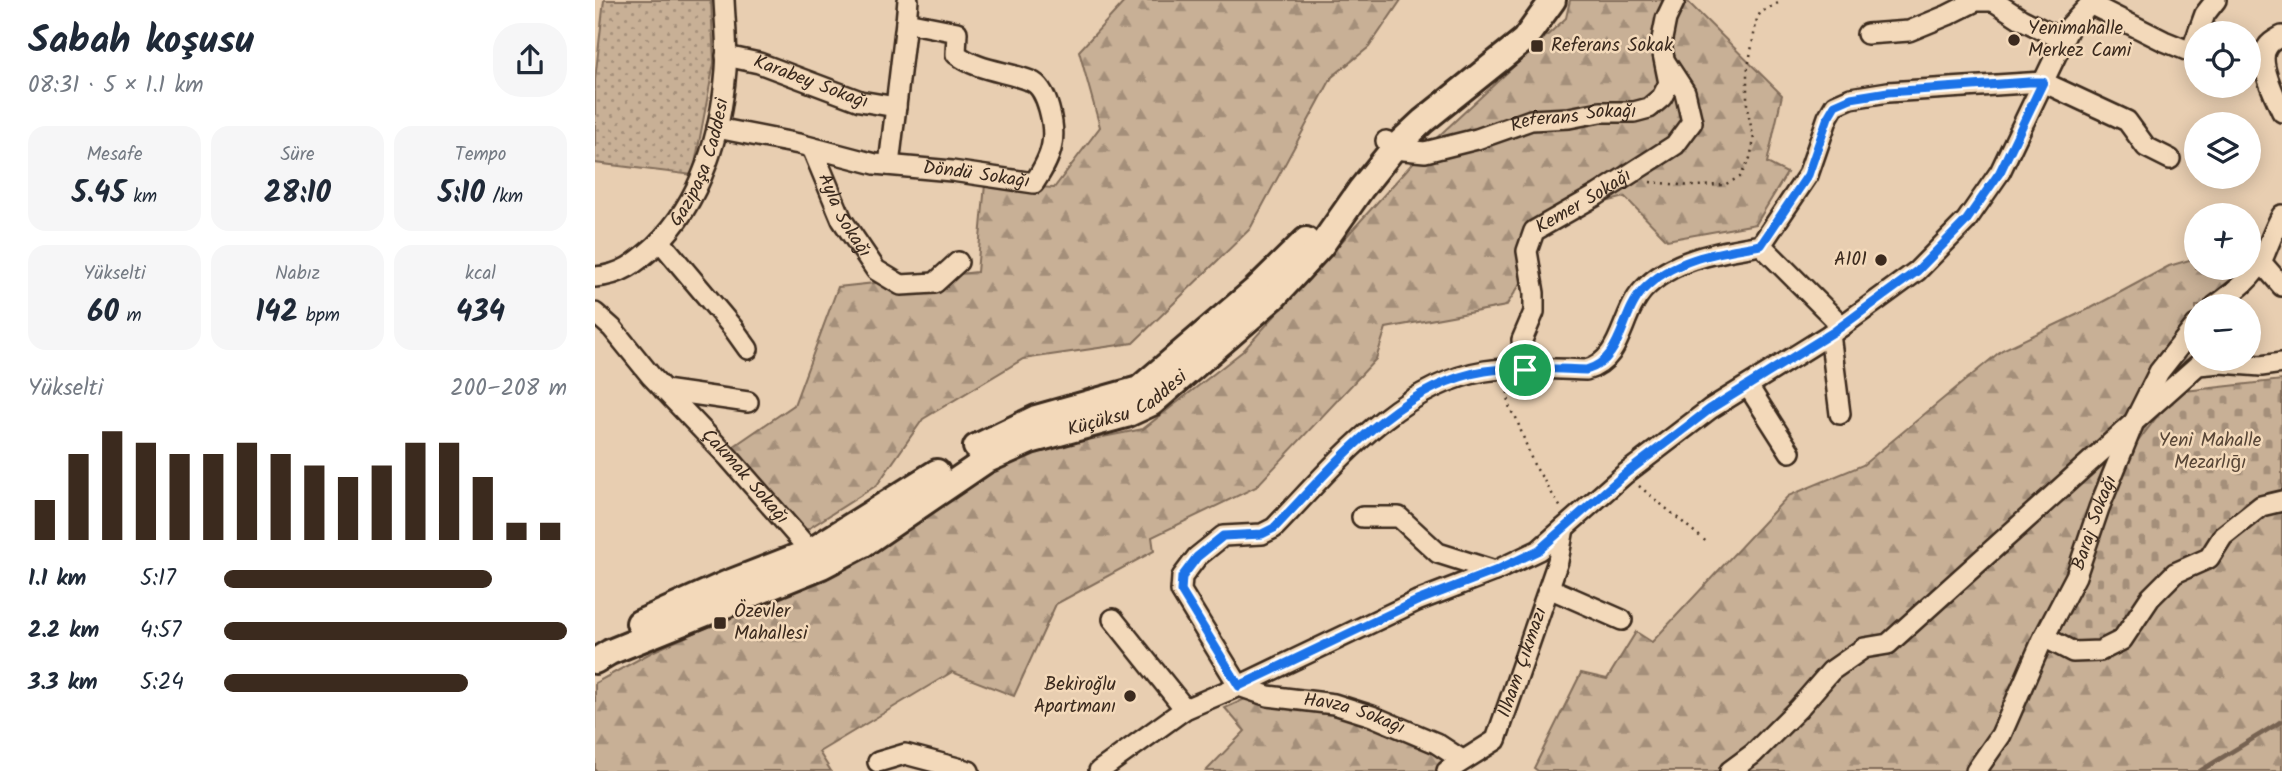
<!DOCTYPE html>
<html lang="tr">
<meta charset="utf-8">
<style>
body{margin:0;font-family:Kalam,sans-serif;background:#f6f6f7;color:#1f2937;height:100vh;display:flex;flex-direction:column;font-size:26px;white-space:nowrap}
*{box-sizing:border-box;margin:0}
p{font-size:23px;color:#747a83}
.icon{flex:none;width:38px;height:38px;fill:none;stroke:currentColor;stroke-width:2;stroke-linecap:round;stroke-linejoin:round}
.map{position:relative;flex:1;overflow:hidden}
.panel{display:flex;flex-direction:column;background:#fff;width:595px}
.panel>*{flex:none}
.controls{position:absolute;left:1589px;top:21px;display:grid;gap:14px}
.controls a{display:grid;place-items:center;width:77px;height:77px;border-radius:50%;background:#fff;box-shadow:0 4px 18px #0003;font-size:35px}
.pin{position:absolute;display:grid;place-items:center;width:60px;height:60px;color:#fff;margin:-30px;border:4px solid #fff;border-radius:50%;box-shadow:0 2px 7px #0007}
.round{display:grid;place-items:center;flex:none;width:74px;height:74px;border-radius:28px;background:#f6f6f7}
.summary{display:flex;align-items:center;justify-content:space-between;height:119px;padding:0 28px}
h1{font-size:38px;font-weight:600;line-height:52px}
.stats{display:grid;grid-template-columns:repeat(3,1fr);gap:10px;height:119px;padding:7px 28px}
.stats div{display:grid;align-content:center;border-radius:18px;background:#f6f6f7;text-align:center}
.stats b{font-size:30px;font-weight:600}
.stats small{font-size:19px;font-weight:400}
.stats p{font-size:19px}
.chart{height:196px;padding:14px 28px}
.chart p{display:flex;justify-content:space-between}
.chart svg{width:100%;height:126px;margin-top:7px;stroke:#3b2a1e;stroke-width:6}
ul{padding:0 28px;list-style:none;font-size:23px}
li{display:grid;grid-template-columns:112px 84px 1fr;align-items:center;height:52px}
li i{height:18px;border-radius:9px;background:#3b2a1e}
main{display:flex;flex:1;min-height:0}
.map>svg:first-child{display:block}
.forest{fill:url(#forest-firs);stroke:#826d5a;stroke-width:2}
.cemetery{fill:url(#cemetery-stones);stroke:#826d5a;stroke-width:2}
.park{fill:url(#park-dots);stroke:#826d5a;stroke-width:2}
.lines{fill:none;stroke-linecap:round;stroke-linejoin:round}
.stream{stroke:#766251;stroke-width:4.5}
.minor-casing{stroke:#3b2a1e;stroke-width:24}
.major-casing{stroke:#3b2a1e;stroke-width:30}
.path{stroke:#3b2a1e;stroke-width:2.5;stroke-dasharray:2 5;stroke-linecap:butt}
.minor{stroke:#f3d9ba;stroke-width:19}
.major{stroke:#f3d9ba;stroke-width:24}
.route-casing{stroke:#fff;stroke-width:14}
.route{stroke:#1a73e8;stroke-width:9}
.poi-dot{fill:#3b2a1e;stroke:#f3d9ba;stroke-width:2.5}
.labels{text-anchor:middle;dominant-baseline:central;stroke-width:5;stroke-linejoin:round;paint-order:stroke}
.poi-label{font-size:19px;fill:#3b2a1e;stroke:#f3d9ba;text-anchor:start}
.street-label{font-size:19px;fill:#3b2a1e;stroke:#f3d9ba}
.park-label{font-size:19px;fill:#574536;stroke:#f3d9ba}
</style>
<main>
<section class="panel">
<div class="summary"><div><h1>Sabah koşusu</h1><p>08:31 · 5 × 1.1 km</p></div><a class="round"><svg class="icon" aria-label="share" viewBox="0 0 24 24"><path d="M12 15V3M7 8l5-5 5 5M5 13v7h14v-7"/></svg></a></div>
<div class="stats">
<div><p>Mesafe</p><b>5.45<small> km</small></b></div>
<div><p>Süre</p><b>28:10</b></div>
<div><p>Tempo</p><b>5:10<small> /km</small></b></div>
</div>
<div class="stats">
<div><p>Yükselti</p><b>60<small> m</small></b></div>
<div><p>Nabız</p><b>142<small> bpm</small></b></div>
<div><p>kcal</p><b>434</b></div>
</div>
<div class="chart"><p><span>Yükselti</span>200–208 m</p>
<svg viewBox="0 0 160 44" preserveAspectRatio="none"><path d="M5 44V30M15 44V14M25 44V6M35 44V10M45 44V14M55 44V14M65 44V10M75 44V14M85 44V18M95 44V22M105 44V18M115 44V10M125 44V10M135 44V22M145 44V38M155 44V38"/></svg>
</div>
<ul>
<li><b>1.1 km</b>5:17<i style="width:78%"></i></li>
<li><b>2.2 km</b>4:57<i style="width:100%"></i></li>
<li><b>3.3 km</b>5:24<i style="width:71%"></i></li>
</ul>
</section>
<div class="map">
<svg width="1687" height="771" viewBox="0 0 1687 771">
<defs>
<pattern id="forest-firs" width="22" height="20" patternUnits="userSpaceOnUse" patternTransform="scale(1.75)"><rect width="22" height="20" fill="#c8b096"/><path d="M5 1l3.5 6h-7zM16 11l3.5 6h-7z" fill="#a48f7a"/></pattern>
<pattern id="cemetery-stones" width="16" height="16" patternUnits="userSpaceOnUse" patternTransform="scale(1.75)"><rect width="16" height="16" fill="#c8b096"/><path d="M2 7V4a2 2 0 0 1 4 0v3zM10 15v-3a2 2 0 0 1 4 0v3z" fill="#a48f7a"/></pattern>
<pattern id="park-dots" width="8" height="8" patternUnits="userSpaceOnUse" patternTransform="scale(1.75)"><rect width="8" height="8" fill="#c8b096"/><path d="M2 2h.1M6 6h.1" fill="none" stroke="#a48f7a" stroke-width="1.8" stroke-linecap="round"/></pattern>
</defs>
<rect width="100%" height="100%" fill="#e8ceb1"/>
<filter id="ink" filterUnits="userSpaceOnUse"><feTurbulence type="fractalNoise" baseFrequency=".0143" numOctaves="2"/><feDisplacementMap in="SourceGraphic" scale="14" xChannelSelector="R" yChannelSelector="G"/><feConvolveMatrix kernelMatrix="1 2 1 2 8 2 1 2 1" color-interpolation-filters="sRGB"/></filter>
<g filter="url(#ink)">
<path class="forest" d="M531,0H806L774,47L737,77L655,229L538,343L428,359L328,419L282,485L205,534L123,457L199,405L243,287L382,272L390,184L459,188L505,127L484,51Z
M975,0H1091L1187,95L1172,163L1192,173L1161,224L1072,240L1030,197L995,206L942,233L939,263L911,306L791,328L781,359L661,487L557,537L559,551L461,604L419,696L357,672L224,752L236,771H0V683L59,651L281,552L417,455L548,429L648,351L834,145L971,18Z
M1654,256L1660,271L1637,306H1601V359L1581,392L1607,554L1651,502L1687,491V771H943L939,768L986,673L1012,679L1041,632L1057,642L1193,496L1268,465L1407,350L1498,307L1574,266L1601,258V268H1654Z
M650,699L742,704L842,740L862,771H611L650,731L630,708Z"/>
<path class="cemetery" d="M1687,380V491L1651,502L1607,554L1523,632L1501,645L1478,646L1462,634L1538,448L1581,392Z"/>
<path class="park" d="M9,0H116L119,63L98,175L0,163V80Z"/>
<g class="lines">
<path class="stream" d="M1605,771L1687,721"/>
<g class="minor-casing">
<g id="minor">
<path d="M1397,0L1426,19L1468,40"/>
<path d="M1495,4L1569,41L1596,52L1601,38"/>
<path d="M1603,33L1610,14L1621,0"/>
<path d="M1272,34L1314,31L1353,15L1381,1H1398"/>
<path d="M1687,36C1682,39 1676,41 1673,46C1661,61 1680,96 1687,112"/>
<path id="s1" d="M131,56L164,63L265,101L301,107"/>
<path id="s2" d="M122,128L204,144L280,164L357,171L439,183C447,171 455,158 457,144C460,127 453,88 436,81C411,71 383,71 361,54L362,32L311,22L313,0"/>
<path id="s3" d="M791,141L798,149L830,152L882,139L936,120L974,118L1005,112H1039L1054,108L1067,97L1074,83L1066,44L1071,19L1080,0"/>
<path id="s4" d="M217,148L247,220L281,270L306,285L340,283L363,262"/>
<path d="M294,165L311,22"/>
<path d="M65,241L138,328L153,349"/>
<path d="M1166,245L1247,326"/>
<path d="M1666,262L1687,286"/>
<path id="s5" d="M0,277C27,275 41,263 60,246C107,201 126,133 131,70C133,47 130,23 129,0"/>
<path d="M1620,306C1637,293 1657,280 1667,260C1674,245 1679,229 1687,215"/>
<path id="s6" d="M0,313L17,328L56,376L134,458L224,561"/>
<path d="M1235,334L1245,414"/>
<path id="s7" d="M930,370L927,340L939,312V293L932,251L939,231L1002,195L1080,145L1097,122L1090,92L1071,63"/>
<path d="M1153,386L1195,452"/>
<path d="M69,390L153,402"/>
<path d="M767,517H804L843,553L900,571"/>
<path d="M954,588L1027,620"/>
<path d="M518,619L590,709"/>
<path d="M1449,637L1478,652L1505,651L1527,640L1555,598L1580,573L1614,558L1628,536L1666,506L1687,501"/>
<path d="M644,686L586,591L587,577L602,557L628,536L667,534L679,528C737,468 802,385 890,371C921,366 959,369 991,370C1028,360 1025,315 1048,290C1078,258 1125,252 1166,245L1213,175L1233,117L1240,105L1256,98L1293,92L1448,82L1532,121L1551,147L1575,159"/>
<path id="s8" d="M644,686L673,696L739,704L777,716L841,743L867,760"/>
<path d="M283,762L310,754L374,771"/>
<path d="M504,771L590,709L644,686L822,601L900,571L944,550L1030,474L1115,409L1240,331L1322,271L1371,221L1405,172L1475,26L1499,0"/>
<path id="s9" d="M852,771L901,740L963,561L969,528"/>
<path d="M1135,771L1158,754L1203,709L1236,671L1269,648L1293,644L1539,422L1564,372L1601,325"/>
<path id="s10" d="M1381,771L1406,735L1447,641L1481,576L1504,508L1539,422L1603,365L1626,363L1666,366L1687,363"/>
</g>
</g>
<g class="major-casing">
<g id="major">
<path d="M381,447L441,418L544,389L660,290L711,240"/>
<path d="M44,623L131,584L216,551L342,472"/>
<path id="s11" d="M0,661L15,652L227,566L267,545L390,461L435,441L531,415L557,403L678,298L726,246L766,189L798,149L828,121L929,40L958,0"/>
</g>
</g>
<path class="path" d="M1055,182L1096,186L1129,185L1145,177L1155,158L1159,140L1152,108V73L1162,18L1166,12L1183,3
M912,385L915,411L920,415L938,463L966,508
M1044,486L1114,544"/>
<use href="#minor" class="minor"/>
<use href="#major" class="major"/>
</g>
</g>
<g class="lines" filter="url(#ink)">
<g class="route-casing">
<path id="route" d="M1434,82H1448L1405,172L1371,221L1322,271L1240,331L1115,409L1030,474L944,550L900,571L822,601L644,686L586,591L587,577L602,557L628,536L667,534L679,528C737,468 802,385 890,371C921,366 959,369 991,370C1028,360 1025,315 1048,290C1078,258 1125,252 1166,245L1213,175L1233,117L1240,105L1256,98L1293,92Z"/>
</g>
<use href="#route" class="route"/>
</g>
<g class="poi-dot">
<circle cx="1419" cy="40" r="7"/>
<rect x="935" y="39" width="14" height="14" rx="3.5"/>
<circle cx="1286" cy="260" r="7"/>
<rect x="118" y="616" width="14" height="14" rx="3.5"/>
<circle cx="535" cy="696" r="7"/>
</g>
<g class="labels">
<g class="poi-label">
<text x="1433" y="29">Yenimahalle<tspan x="1433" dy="22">Merkez Cami</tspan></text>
<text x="956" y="46">Referans Sokak</text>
<text x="1272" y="260" text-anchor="end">A101</text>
<text x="139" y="612">Özevler<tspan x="139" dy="22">Mahallesi</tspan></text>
<text x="521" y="685" text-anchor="end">Bekiroğlu<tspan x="521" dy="22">Apartmanı</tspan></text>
</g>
<g class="street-label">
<text stroke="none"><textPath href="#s1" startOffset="89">Karabey Sokağı</textPath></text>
<text stroke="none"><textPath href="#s3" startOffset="196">Referans Sokağı</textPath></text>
<text stroke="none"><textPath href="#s5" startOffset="166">Gazipaşa Caddesi</textPath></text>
<text stroke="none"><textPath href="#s2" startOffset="264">Döndü Sokağı</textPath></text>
<text stroke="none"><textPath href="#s7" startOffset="201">Kemer Sokağı</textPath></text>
<text stroke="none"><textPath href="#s4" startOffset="75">Ayla Sokağı</textPath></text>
<text stroke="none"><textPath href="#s11" startOffset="595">Küçüksu Caddesi</textPath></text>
<text stroke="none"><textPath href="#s6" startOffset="222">Çakmak Sokağı</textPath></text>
<text stroke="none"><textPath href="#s10" startOffset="276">Baraj Sokağı</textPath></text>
<text stroke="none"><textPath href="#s9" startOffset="140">İlham Çıkmazı</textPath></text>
<text stroke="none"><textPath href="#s8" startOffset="119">Havza Sokağı</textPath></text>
</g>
<g class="park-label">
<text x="1615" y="441">Yeni Mahalle<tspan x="1615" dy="22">Mezarlıḡı</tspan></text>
</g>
</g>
</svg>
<div class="controls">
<a><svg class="icon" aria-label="locate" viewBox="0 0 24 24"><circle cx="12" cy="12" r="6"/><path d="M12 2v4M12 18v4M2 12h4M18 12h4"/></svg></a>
<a><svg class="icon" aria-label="layers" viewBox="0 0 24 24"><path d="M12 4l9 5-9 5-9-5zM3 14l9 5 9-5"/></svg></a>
<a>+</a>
<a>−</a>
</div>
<div class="pin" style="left:930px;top:370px;background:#1e9e55"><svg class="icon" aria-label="arrive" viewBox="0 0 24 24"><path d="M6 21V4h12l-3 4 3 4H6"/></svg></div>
</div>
</main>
